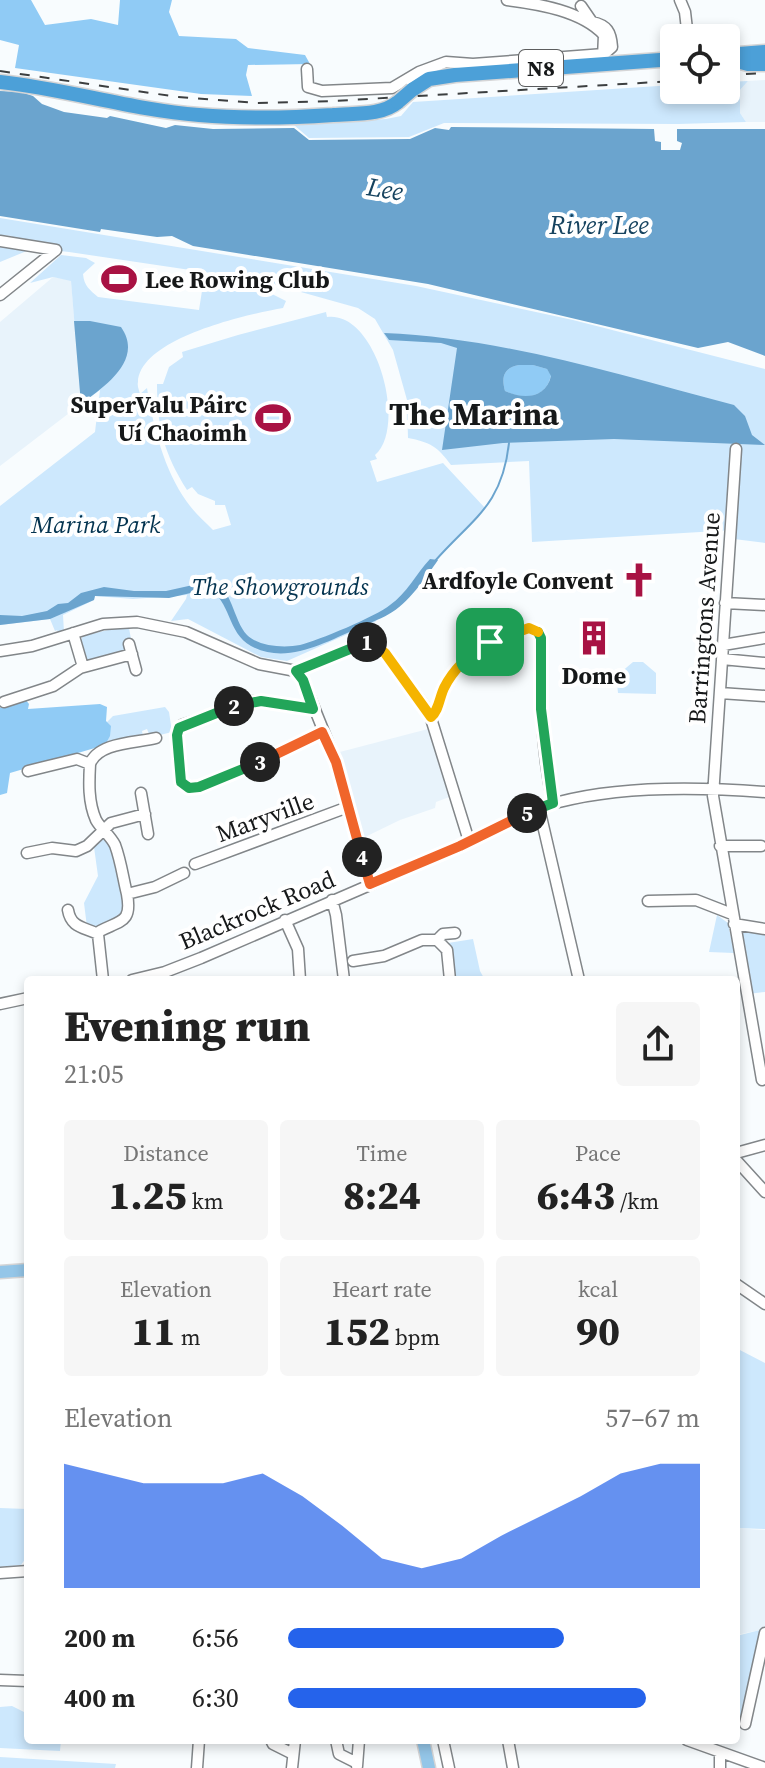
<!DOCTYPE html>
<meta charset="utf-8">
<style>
body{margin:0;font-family:"Source Serif 4",serif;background:#f6f6f6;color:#222;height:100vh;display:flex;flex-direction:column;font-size:30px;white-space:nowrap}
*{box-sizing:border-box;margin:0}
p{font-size:26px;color:#767676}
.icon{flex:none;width:44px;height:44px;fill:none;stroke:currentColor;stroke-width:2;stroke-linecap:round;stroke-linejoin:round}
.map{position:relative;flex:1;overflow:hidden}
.sheet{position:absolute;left:24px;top:976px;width:716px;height:768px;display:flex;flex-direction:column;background:#fff;border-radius:8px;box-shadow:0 4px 12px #0003}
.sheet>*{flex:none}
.buttons{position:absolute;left:660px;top:24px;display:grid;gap:16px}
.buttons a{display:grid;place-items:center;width:80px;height:80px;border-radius:8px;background:#fff;box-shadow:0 4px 12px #0003;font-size:40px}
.pin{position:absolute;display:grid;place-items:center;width:68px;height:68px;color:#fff;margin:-34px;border-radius:16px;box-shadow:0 4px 12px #0006}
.km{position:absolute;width:40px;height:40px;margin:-20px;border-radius:50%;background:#222;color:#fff;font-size:22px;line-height:40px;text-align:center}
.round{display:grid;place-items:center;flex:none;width:84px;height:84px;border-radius:8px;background:#f6f6f6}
.headline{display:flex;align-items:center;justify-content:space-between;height:136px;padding:0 40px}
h1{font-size:44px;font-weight:800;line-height:60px}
.figures{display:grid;grid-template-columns:repeat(3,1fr);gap:12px;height:136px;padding:8px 40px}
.figures div{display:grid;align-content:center;border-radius:8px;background:#f6f6f6;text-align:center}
.figures b{font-size:40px;font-weight:800}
.figures small{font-size:22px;font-weight:400}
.figures p{font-size:22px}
.chart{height:224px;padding:16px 40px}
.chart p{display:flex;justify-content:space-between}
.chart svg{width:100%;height:144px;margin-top:8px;fill:#2563eb;opacity:.7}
ul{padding:0 40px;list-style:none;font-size:26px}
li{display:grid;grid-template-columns:128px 96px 1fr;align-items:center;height:60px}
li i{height:20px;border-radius:10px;background:#2563eb}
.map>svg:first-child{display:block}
.built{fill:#e8f3fb}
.green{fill:#cde8fd}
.forest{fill:#90cbf5}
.water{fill:#6ba4ce;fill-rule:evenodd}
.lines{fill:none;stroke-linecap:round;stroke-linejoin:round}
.stream{stroke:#6ba4ce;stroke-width:2}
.minor-casing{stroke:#828689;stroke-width:13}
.major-casing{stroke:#d5d5d6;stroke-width:15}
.highway-casing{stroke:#d5d5d6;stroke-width:17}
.minor{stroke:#fff;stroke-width:10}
.major{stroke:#94c6e8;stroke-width:12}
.highway{stroke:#4ca0d8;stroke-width:14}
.rail{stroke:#3c3f40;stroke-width:2;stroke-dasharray:10 10;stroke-linecap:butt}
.highway-bridge-casing{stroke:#d5d5d6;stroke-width:17;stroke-linecap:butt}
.highway-bridge{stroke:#4ca0d8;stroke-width:14}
.split-1-casing{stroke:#fff;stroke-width:16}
.split-2-casing{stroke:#fff;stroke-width:16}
.split-3-casing{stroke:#fff;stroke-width:16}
.split-4-casing{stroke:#fff;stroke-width:16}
.split-5-casing{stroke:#fff;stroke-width:16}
.split-6-casing{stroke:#fff;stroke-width:16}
.split-7-casing{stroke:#fff;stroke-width:16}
.split-1{stroke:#f5b400;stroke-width:10}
.split-2{stroke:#22a559;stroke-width:10}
.split-3{stroke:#22a559;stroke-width:10}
.split-4{stroke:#f0652b;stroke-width:10}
.split-5{stroke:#f0652b;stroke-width:10}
.split-6{stroke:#22a559;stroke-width:10}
.split-7{stroke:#f5b400;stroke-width:10}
.labels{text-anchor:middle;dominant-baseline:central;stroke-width:8;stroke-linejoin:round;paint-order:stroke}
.shield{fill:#fff;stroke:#5c5d5e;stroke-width:2}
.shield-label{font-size:22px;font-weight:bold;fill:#161819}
.poi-label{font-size:24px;font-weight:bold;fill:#161819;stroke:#fff;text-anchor:end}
.park-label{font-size:24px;font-style:italic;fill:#03334f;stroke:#fff}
.street-label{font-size:24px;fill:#161819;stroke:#fff}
.water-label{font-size:26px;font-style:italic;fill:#16435f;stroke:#fff}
.district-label{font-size:32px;font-weight:bold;fill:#161819;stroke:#fff}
</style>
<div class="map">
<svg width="765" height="1768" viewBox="0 0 765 1768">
<rect width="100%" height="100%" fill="#f8fcfe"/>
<path class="built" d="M765,80V122H746L740,113V90L748,81Z
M53,277L71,280L81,404L0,466V322Z
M428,729L452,796L436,802L435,808L400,820L363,838L336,753Z
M736,1528L765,1530V1629L736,1635Z"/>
<path class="green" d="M748,81L740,90V113L746,122L678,124L444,123L409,137L309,138L294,125L386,119L401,116L413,102L674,85V90H726V82Z
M0,218L416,286L573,320L765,369V543L734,539V530L532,542L529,461L451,465C438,447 430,442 408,438L407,400L393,350L375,319L358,308L258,280L69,252L34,248L0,262V246H7L12,236L0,235Z
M61,255L86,258L95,263L83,274C84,286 90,290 98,297L199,310L204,278L264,290L286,301L283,308C248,314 140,338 138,382C137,386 139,390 140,394L147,388C153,426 164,470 187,502C194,512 204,521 213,530L231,525L225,505H215V501L198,494L192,487L187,490C164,453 157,427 157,384H163L169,367L183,357L182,352L238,335L326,312L327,317C376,310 408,426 375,455L377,459L370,461L377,482L443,463L485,508L375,622L287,661L261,657L188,619L171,621L186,599L187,595L133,599L95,596L94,600L63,615L64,632L59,634L57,630L55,631L50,619L0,625V506L95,432L100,390L81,404L71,281L53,277L30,283Z
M116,628H129L131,639H127L125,652L91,662L86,658L81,640L83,636Z
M633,662H643L656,673V694L618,693L616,672L618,670L620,673Z
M165,707L169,712L172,732L156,736L149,734L147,729L142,731L143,736L106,745V723L113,716Z
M105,838L113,851L126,910C119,920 99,929 87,927L84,903L98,876L94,847Z
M717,915L728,923L734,953L709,952Z
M738,929L765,932V992L748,994Z
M473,939L480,971L485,980H453L448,943Z
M736,1348L765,1363V1529L736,1528Z
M0,1508L27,1509L26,1558L21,1565L0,1567Z
M764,1629L753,1664L743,1725L736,1722V1636Z
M12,1706L28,1714V1740H61L60,1751L0,1748V1707Z
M0,1757L116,1764L115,1768H0Z"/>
<path class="forest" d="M0,0H31L45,25L91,19L118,25L120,0H172L169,12L179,36L236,39L248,48L305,55L310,64L248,65L246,75L252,96L201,94L15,68L19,45L0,40Z
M519,365H533L547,369L551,375C546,399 524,400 505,391C501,376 504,368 519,365Z
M25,699L29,704L28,709L100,704L107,707L106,721L111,726L110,736L105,745L10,773L7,793L0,795V708Z"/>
<path class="water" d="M0,91L21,92L33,96L42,104L64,112L107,118L110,116L166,128L175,125L213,129L294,128L309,140L410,139L435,128L449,130L451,127L654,129L655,141L661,142V150H680L682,143L677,141V129H765V356L728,342L698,348L428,284L193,246L172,236L157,237L101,229L100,232L0,216Z
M74,321H90L121,327C144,360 105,386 81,404Z
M384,333C503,338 619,375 734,405L745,416L752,435L765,445L614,439L503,443L442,450L457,348L441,343L389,340ZM519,365H533L547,369L551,376C546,398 524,400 505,391C501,376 504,368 519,365Z
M430,559L438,560C427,576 407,605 389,614C379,620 366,624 356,629C324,643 286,665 251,646C227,633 231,600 208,589L169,598L95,596L94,600L50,619L0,625V615L22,616L47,611L58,604L68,603L81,593L104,587L134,591H166L211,581C232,586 233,620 247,635C259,647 285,648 300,645C317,641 377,616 390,605C407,593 416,574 430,559Z"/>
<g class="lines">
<path class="stream" d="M435,561C473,518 502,506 509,443"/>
<g class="minor-casing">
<path id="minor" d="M507,0C539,4 582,11 604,35L603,58
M680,0L685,12L688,38
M307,69L308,87L322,91L392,88L419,72L446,62L473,64L604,54L612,47C611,32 607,25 592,22L581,6
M0,241L56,250
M0,295L56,250
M736,449L713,796L762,1080
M725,603L765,605
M73,633L83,667
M129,644L136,670
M723,645L765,638
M0,651L32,646L103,624L137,622L186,632L259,664L296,671L371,641L385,653L429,712L469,841
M722,659L765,663
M296,671L303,680L336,762L370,884
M720,693L765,696
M4,702L53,686L80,668L132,654
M313,709L254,701L182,725L177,735L181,782L189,788L199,787L262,762L322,732
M431,717C440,709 440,695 447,684C464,653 497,636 529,628L538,632L541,638C540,693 541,749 553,803
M90,764C89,782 88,802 96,820C101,829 110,835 115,845C121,861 123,878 127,894
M28,771L77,759L90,764C98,742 136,743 156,738
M141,793L148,834
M539,808L579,980
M720,846H761
M27,853L52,848L76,851L87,846L111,823L145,814
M195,864L348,807
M332,900L336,915L344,980
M648,901L696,900L732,914
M68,910C71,928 84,927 98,934L103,980
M285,920L298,949L300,980
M734,924L765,929
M98,934L100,931C122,920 132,922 127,894L155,887L184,873
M437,940L447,950L450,980
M353,961L384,956L422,940H437L443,934L455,933
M132,980L165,972L201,958C285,921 369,885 453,849C488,834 521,811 559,802C623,785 700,787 765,792
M0,1004L28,998
M736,1153L765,1145
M736,1160L765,1192
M736,1284L765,1304
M0,1573L28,1571
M0,1680L28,1681
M745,1724L765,1633
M271,1740L273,1744L293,1754
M336,1740L339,1754L357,1763
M443,1740L449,1768
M508,1740L513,1768
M687,1740L765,1768
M720,1753V1768
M357,1766L359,1740
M197,1768L199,1740
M292,1768L295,1740"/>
</g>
<g class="major-casing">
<path id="major" d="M0,1272L28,1270
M423,1740L429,1768"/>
</g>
<g class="highway-casing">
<path id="highway" d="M726,55L765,52
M726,58L748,64H765
M0,82C67,89 132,110 199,115C244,119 289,118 333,115C355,113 381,116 398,102
M412,90L429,79L455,75L674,59"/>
</g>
<use href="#minor" class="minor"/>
<use href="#major" class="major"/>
<use href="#highway" class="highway"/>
<path class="rail" d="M0,71L178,97L257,103L333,101L674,81
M726,75L765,73"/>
<g class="highway-bridge-casing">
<path id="highway-bridge" d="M398,102L412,90"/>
</g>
<use href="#highway-bridge" class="highway-bridge"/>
</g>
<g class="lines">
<g class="split-1-casing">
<path id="split-1" d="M367,642L371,641L385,653L431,717C439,710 439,699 444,688C454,668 471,653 490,642"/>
</g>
<g class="split-2-casing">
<path id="split-2" d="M234,706L261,701L313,709L303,680L296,671L367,642"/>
</g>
<g class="split-3-casing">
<path id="split-3" d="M234,706L179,728L177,735L181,782L189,788L199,787L260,762"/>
</g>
<g class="split-4-casing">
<path id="split-4" d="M260,762L322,732L336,762L362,857"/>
</g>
<g class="split-5-casing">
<path id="split-5" d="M362,857L370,884L460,846L527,813"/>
</g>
<g class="split-6-casing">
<path id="split-6" d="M527,813L553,803L541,709V638L538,632"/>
</g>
<g class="split-7-casing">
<path id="split-7" d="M490,642L529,628L538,632"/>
</g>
<use href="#split-1" class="split-1"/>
<use href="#split-2" class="split-2"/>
<use href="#split-3" class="split-3"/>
<use href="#split-4" class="split-4"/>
<use href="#split-5" class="split-5"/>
<use href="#split-6" class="split-6"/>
<use href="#split-7" class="split-7"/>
</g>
<defs>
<g id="stadium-bare" transform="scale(2.76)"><path d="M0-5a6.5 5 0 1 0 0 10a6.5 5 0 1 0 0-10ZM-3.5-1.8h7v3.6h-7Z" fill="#a81243" stroke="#fff" stroke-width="2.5" paint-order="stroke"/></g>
<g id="church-bare" transform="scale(2.76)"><path d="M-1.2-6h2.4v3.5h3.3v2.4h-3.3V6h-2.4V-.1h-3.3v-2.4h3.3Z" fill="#a81243" stroke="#fff" stroke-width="2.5" paint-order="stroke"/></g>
<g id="building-bare" transform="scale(2.76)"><path d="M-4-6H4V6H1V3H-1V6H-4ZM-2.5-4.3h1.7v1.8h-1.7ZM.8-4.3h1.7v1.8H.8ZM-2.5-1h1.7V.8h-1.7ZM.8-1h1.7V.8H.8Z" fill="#a81243" stroke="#fff" stroke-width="2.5" paint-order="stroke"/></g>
</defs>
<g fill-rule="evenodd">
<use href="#stadium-bare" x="119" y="279"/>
<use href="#stadium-bare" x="273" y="418"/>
<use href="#church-bare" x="639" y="580"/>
<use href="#building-bare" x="594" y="638"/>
</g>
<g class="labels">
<rect class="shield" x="519" y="50" width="44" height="36" rx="6"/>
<g class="shield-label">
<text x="541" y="68">N8</text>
</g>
<g class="poi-label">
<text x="145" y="279" text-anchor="start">Lee Rowing Club</text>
<text x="247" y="404">SuperValu Páirc<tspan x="247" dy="28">Uí Chaoimh</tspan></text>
<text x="613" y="580">Ardfoyle Convent</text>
<text x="594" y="675" text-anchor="middle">Dome</text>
</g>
<g class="park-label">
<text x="96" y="524">Marina Park</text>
<text x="280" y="586">The Showgrounds</text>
</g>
<g class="street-label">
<text transform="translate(704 618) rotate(-86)">Barringtons Avenue</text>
<text transform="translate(265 817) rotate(-20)">Maryville</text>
<text transform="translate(257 910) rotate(-23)">Blackrock Road</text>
</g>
<g class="water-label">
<text transform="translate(385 189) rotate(9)">Lee</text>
<text x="599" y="225">River Lee</text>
</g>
<g class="district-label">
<text x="474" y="414">The Marina</text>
</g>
</g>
</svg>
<div class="buttons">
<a><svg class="icon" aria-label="locate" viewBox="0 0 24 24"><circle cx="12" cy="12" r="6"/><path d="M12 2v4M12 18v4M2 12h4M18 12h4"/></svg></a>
</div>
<div class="pin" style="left:490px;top:642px;background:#1e9e55"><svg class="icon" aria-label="arrive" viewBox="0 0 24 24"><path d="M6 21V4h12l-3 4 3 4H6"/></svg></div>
<b class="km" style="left:367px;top:642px">1</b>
<b class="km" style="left:234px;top:706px">2</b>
<b class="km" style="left:260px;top:762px">3</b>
<b class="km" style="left:362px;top:857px">4</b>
<b class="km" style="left:527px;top:813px">5</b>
<section class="sheet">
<div class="headline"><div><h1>Evening run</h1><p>21:05</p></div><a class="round"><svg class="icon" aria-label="share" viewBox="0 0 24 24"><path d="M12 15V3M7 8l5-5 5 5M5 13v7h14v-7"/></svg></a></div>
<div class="figures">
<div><p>Distance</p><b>1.25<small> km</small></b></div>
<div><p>Time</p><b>8:24</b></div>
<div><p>Pace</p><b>6:43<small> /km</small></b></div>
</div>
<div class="figures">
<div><p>Elevation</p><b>11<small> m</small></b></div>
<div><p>Heart rate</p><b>152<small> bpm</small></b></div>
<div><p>kcal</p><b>90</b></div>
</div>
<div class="chart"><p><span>Elevation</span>57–67 m</p>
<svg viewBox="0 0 160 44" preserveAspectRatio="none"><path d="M0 44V6L10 9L20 12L30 12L40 12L50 9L60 16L70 25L80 35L90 38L100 35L110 28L120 22L130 16L140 9L150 6L160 6V44z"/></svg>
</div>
<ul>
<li><b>200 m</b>6:56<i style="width:67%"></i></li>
<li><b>400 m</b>6:30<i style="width:87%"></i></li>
</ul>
</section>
</div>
